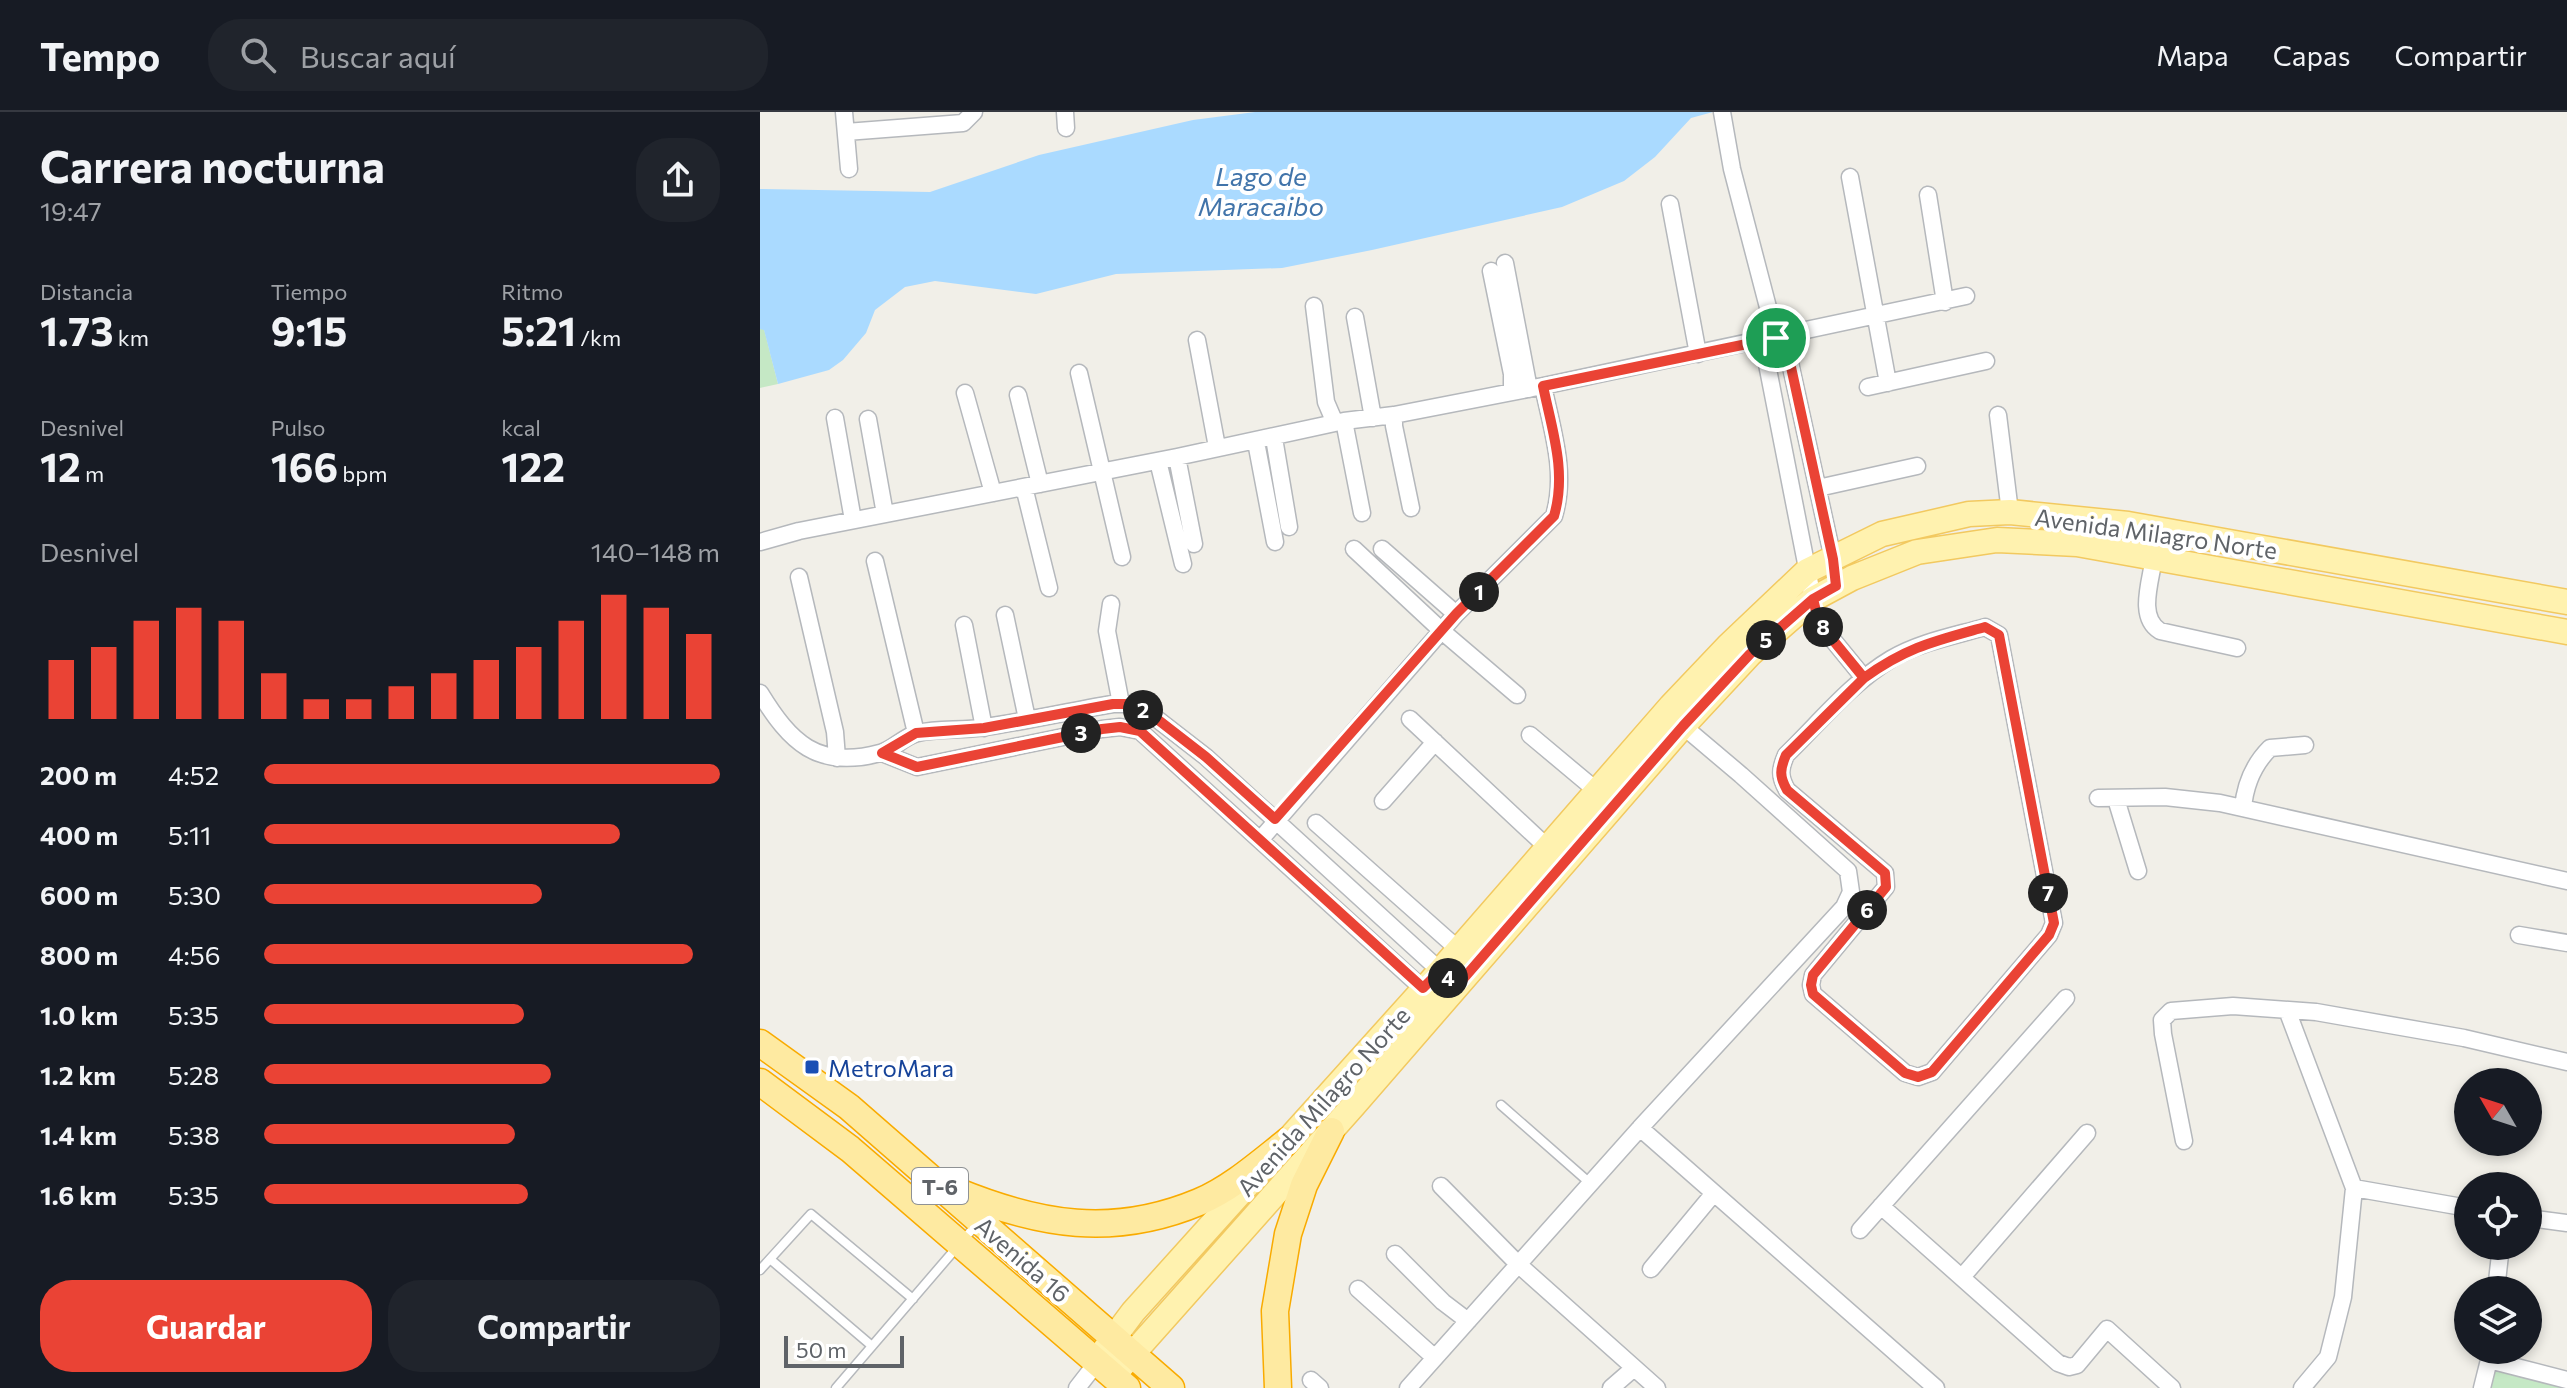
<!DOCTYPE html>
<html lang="es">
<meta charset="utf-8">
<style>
body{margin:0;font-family:Commissioner,sans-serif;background:#20242c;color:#f1f3f6;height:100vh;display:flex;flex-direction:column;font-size:30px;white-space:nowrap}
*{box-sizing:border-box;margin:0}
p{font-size:26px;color:#9ea1a6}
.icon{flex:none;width:44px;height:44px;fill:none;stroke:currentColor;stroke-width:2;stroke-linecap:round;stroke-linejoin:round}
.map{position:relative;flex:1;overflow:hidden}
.details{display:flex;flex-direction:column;background:#171b24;width:760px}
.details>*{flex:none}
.needle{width:52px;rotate:309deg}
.buttons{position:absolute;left:1694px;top:956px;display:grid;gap:16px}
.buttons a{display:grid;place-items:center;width:88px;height:88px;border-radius:50%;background:#171b24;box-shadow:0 4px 12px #0003;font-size:40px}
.scale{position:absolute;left:24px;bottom:20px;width:120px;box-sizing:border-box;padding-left:8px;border:4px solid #5f6368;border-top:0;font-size:22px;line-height:28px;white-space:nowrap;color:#5f6368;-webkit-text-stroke:6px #fff;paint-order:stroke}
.pin{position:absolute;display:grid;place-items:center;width:68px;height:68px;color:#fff;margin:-34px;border:4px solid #fff;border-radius:50%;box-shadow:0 2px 8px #0007}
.km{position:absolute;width:40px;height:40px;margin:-20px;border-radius:50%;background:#222;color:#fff;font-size:22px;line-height:40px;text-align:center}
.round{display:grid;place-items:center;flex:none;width:84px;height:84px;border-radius:32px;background:#20242c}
.headline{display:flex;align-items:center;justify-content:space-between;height:136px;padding:0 40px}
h1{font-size:44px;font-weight:700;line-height:60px}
.stats{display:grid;grid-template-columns:repeat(3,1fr);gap:12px;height:136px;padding:8px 40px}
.stats div{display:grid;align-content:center}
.stats b{font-size:40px;font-weight:700}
.stats small{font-size:22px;font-weight:400}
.stats p{font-size:22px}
.chart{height:224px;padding:16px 40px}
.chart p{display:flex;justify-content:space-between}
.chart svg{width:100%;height:144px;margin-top:8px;stroke:#ea4335;stroke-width:6}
.button{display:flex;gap:16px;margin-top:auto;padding:16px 40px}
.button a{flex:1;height:92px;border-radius:32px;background:#ea4335;color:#fff;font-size:32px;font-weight:700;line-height:92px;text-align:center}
.button a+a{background:#20242c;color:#f1f3f6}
ul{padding:0 40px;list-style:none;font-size:26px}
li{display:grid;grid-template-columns:128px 96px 1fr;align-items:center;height:60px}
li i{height:20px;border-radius:10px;background:#ea4335}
header{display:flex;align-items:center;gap:48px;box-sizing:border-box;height:112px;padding:0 40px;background:#171b24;border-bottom:2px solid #363941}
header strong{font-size:38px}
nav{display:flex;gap:44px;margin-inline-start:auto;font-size:28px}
.search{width:560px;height:72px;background:#20242c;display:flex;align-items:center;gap:20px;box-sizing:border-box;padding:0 28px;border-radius:32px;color:#9ea1a6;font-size:30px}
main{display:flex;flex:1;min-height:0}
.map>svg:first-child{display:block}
.green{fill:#c5e8c5}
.water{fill:#aadaff}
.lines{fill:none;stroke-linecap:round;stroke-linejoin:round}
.service-casing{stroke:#b5b8bc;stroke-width:11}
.minor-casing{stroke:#b5b8bc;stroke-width:19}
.primary-casing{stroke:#f2c960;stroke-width:27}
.trunk-casing{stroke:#f9ab00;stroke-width:29}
.service{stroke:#fff;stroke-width:8}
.minor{stroke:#fff;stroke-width:16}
.primary{stroke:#fff2af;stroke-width:24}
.trunk{stroke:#feeaa1;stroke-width:26}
.route-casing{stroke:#fff;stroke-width:16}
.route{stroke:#ea4335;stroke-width:10}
.transit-dot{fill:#1a4fb4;stroke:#fff;stroke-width:3}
.labels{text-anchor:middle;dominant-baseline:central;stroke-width:8;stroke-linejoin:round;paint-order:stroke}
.shield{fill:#fff;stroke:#8f9295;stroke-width:2}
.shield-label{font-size:22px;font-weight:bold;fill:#5f6368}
.street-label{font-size:24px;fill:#5f6368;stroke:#fff}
.transit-label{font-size:24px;fill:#164399;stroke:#fff;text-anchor:start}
.water-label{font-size:26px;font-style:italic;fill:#4174aa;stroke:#fff}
</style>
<header>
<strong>Tempo</strong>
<div class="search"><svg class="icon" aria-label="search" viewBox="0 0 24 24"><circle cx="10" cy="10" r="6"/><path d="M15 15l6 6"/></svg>Buscar aquí</div>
<nav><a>Mapa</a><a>Capas</a><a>Compartir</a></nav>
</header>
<main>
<section class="details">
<div class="headline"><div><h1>Carrera nocturna</h1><p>19:47</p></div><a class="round"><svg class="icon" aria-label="share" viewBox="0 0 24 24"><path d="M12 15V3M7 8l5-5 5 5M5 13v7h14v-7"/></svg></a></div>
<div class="stats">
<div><p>Distancia</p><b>1.73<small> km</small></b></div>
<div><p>Tiempo</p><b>9:15</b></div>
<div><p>Ritmo</p><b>5:21<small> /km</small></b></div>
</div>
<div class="stats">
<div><p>Desnivel</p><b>12<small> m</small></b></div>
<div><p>Pulso</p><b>166<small> bpm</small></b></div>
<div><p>kcal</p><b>122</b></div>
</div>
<div class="chart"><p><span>Desnivel</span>140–148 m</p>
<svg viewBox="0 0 160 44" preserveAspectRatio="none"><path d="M5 44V26M15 44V22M25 44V14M35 44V10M45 44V14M55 44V30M65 44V38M75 44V38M85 44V34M95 44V30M105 44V26M115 44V22M125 44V14M135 44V6M145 44V10M155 44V18"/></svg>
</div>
<ul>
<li><b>200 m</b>4:52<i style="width:100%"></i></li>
<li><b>400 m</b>5:11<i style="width:78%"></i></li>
<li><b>600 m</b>5:30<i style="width:61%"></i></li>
<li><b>800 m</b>4:56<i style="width:94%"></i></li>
<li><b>1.0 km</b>5:35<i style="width:57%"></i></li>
<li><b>1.2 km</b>5:28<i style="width:63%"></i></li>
<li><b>1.4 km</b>5:38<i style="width:55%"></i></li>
<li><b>1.6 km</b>5:35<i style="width:58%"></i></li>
</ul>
<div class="button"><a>Guardar</a><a>Compartir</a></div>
</section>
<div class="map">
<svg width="1807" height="1276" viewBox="0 0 1807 1276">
<rect width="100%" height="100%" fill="#f1efe8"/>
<path class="green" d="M0,217H4L18,272L0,276Z
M1732,1254L1807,1273V1276H1727Z"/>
<path class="water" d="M495,0H953L931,6L895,45L864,69L802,95L612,138L522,156L356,162L276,182L175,169L145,175L115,198L106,221L83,248L69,258L18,272L4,218L0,217V77L170,80L279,43L433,8Z"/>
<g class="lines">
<g class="service-casing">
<path id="service" d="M741,993L831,1072
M10,1147L112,1234
M0,1158L51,1102L153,1187
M76,1276L216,1113"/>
</g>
<g class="minor-casing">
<path id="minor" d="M84,0L89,57
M305,0L306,16
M962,0L972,57L1016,226L1029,246L1073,447L1076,474
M86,20L203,11L214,0
M1090,65L1128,271
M1168,83L1185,190
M910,92L938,242
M745,151L769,277
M731,159L752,262V280
M554,194L566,290L575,311
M595,205L613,306
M1016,226L1007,252L1053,487L1059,511L1104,566
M437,228L457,335
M319,261L362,445
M1108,275L1226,249
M205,281L233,381
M258,283L280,372
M634,303V314L651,396
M1238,303L1250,400
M75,306L93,408
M108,307L125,402
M584,309L602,401
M514,326L529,415
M496,330L515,430
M417,345L434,432
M398,349L423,452
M264,375L289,476
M1058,376L1157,354
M0,430L39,419L417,345L584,309L634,303L783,274L1206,184
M594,437L683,520L757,583
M622,437L696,502
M1394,445C1391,469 1377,505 1400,519L1477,536
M115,449L156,621
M39,465L75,620L77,646
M351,492L347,519L361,592
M245,503L267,607
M204,513L224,616
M1225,515L1239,523L1294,811L1289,823L1172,960L1158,965L1145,961L1053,882L1051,873L1053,863L1126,775L1125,761L1027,678C1019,664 1020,657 1026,643C1059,611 1091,571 1131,547C1160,530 1194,524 1225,515Z
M0,581C30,630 57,658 120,641C133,638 144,624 158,621C179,616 203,619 225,615C268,609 310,599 353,592H372L388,600L446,645L687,865
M650,607L788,736
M770,623L837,679
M122,641L157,655L342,617L360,615L380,619L671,884
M1338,686L1405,685L1460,691L1807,769
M1356,687L1378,759
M623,689L675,630
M1483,696C1485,673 1493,653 1510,636L1545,633
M556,711L698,837
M500,728L696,502L794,404C807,360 792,318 783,274
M1759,823L1807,831
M1527,898L1594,1076L1583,1185L1568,1245L1542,1276
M880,1016L1084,795L1091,780L1088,759L981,663L923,614
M1424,1029L1403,922L1402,908L1411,899L1473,894L1556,900L1704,926L1807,950
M681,1074L759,1153L897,1276
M1594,1076L1708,1096
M1121,1094L1298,1251L1309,1255L1317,1253L1347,1217L1412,1276
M1768,1106L1807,1111
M1100,1118L1306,886
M635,1142L683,1190L708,1209
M891,1157L954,1081
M1202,1165L1327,1021
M598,1177L675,1246
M1736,1178L1741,1134
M1730,1238L1729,1248L1807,1268
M551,1268L560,1276
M317,1276L338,1249
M648,1276L880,1016L1176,1276
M851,1276L874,1256
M1722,1276L1729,1248"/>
</g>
<g class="primary-casing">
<path id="primary" d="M343,1240L373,1200L681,858L911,594L968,534L1047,459L1122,422L1209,402L1250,400L1368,412L1807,490
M360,1256L594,993L923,614L990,542L1053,487L1092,466L1157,440L1237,428L1317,432L1807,520"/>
</g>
<g class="trunk-casing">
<path id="trunk" d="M0,931L89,995L411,1276
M0,970L90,1037L367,1276
M196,1079C279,1113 353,1126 439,1090C472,1076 501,1050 529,1028
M518,1276L515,1199L528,1122L544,1073L571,1019"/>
</g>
<use href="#service" class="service"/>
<use href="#minor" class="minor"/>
<use href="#primary" class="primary"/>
<use href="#trunk" class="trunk"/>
</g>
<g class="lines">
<g class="route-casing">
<path id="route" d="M1016,226L783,274C792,318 807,360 794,404L696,502L515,707L446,645L388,600L372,592H353L224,616L156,621L122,641L157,655L342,617L360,615L380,619L663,876L681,858L697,874L923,614L990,542L1053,487L1059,511L1104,566L1026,643C1020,657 1019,664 1027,678L1125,761L1126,775L1053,863L1051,873L1053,882L1145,961L1158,965L1172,960L1289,823L1294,811L1239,523L1225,515C1175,529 1147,535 1104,566L1059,511L1053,487L1076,474L1073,447L1029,246L1016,226"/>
</g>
<use href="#route" class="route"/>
</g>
<rect class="transit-dot" x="44" y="947" width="16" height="16" rx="4"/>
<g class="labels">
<rect class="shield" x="152" y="1056" width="56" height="36" rx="6"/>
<g class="shield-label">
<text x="180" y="1074">T-6</text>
</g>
<g class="street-label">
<text transform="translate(1396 421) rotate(8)">Avenida Milagro Norte</text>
<text transform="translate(563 989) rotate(-48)">Avenida Milagro Norte</text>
<text transform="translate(263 1147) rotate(41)">Avenida 16</text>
</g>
<g class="transit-label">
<text x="68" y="955">MetroMara</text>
</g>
<g class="water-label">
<text x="501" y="63">Lago de<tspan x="501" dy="30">Maracaibo</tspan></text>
</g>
</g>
</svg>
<div class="buttons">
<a><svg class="needle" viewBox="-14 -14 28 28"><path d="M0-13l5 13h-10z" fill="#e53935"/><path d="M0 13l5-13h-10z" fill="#9ea1a6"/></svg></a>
<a><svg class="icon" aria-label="locate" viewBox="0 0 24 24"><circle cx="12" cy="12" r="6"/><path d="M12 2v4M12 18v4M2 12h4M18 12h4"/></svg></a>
<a><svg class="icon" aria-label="layers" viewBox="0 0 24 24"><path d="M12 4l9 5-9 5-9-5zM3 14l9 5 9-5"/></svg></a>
</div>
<div class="scale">50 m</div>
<div class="pin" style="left:1016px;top:226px;background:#1e9e55"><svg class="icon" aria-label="arrive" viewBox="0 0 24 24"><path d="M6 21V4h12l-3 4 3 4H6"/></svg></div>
<b class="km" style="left:719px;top:480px">1</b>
<b class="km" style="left:383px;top:598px">2</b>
<b class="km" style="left:321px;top:621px">3</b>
<b class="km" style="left:688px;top:866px">4</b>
<b class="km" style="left:1006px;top:528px">5</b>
<b class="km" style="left:1107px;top:798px">6</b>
<b class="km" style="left:1288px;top:781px">7</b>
<b class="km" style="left:1063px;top:515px">8</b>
</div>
</main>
